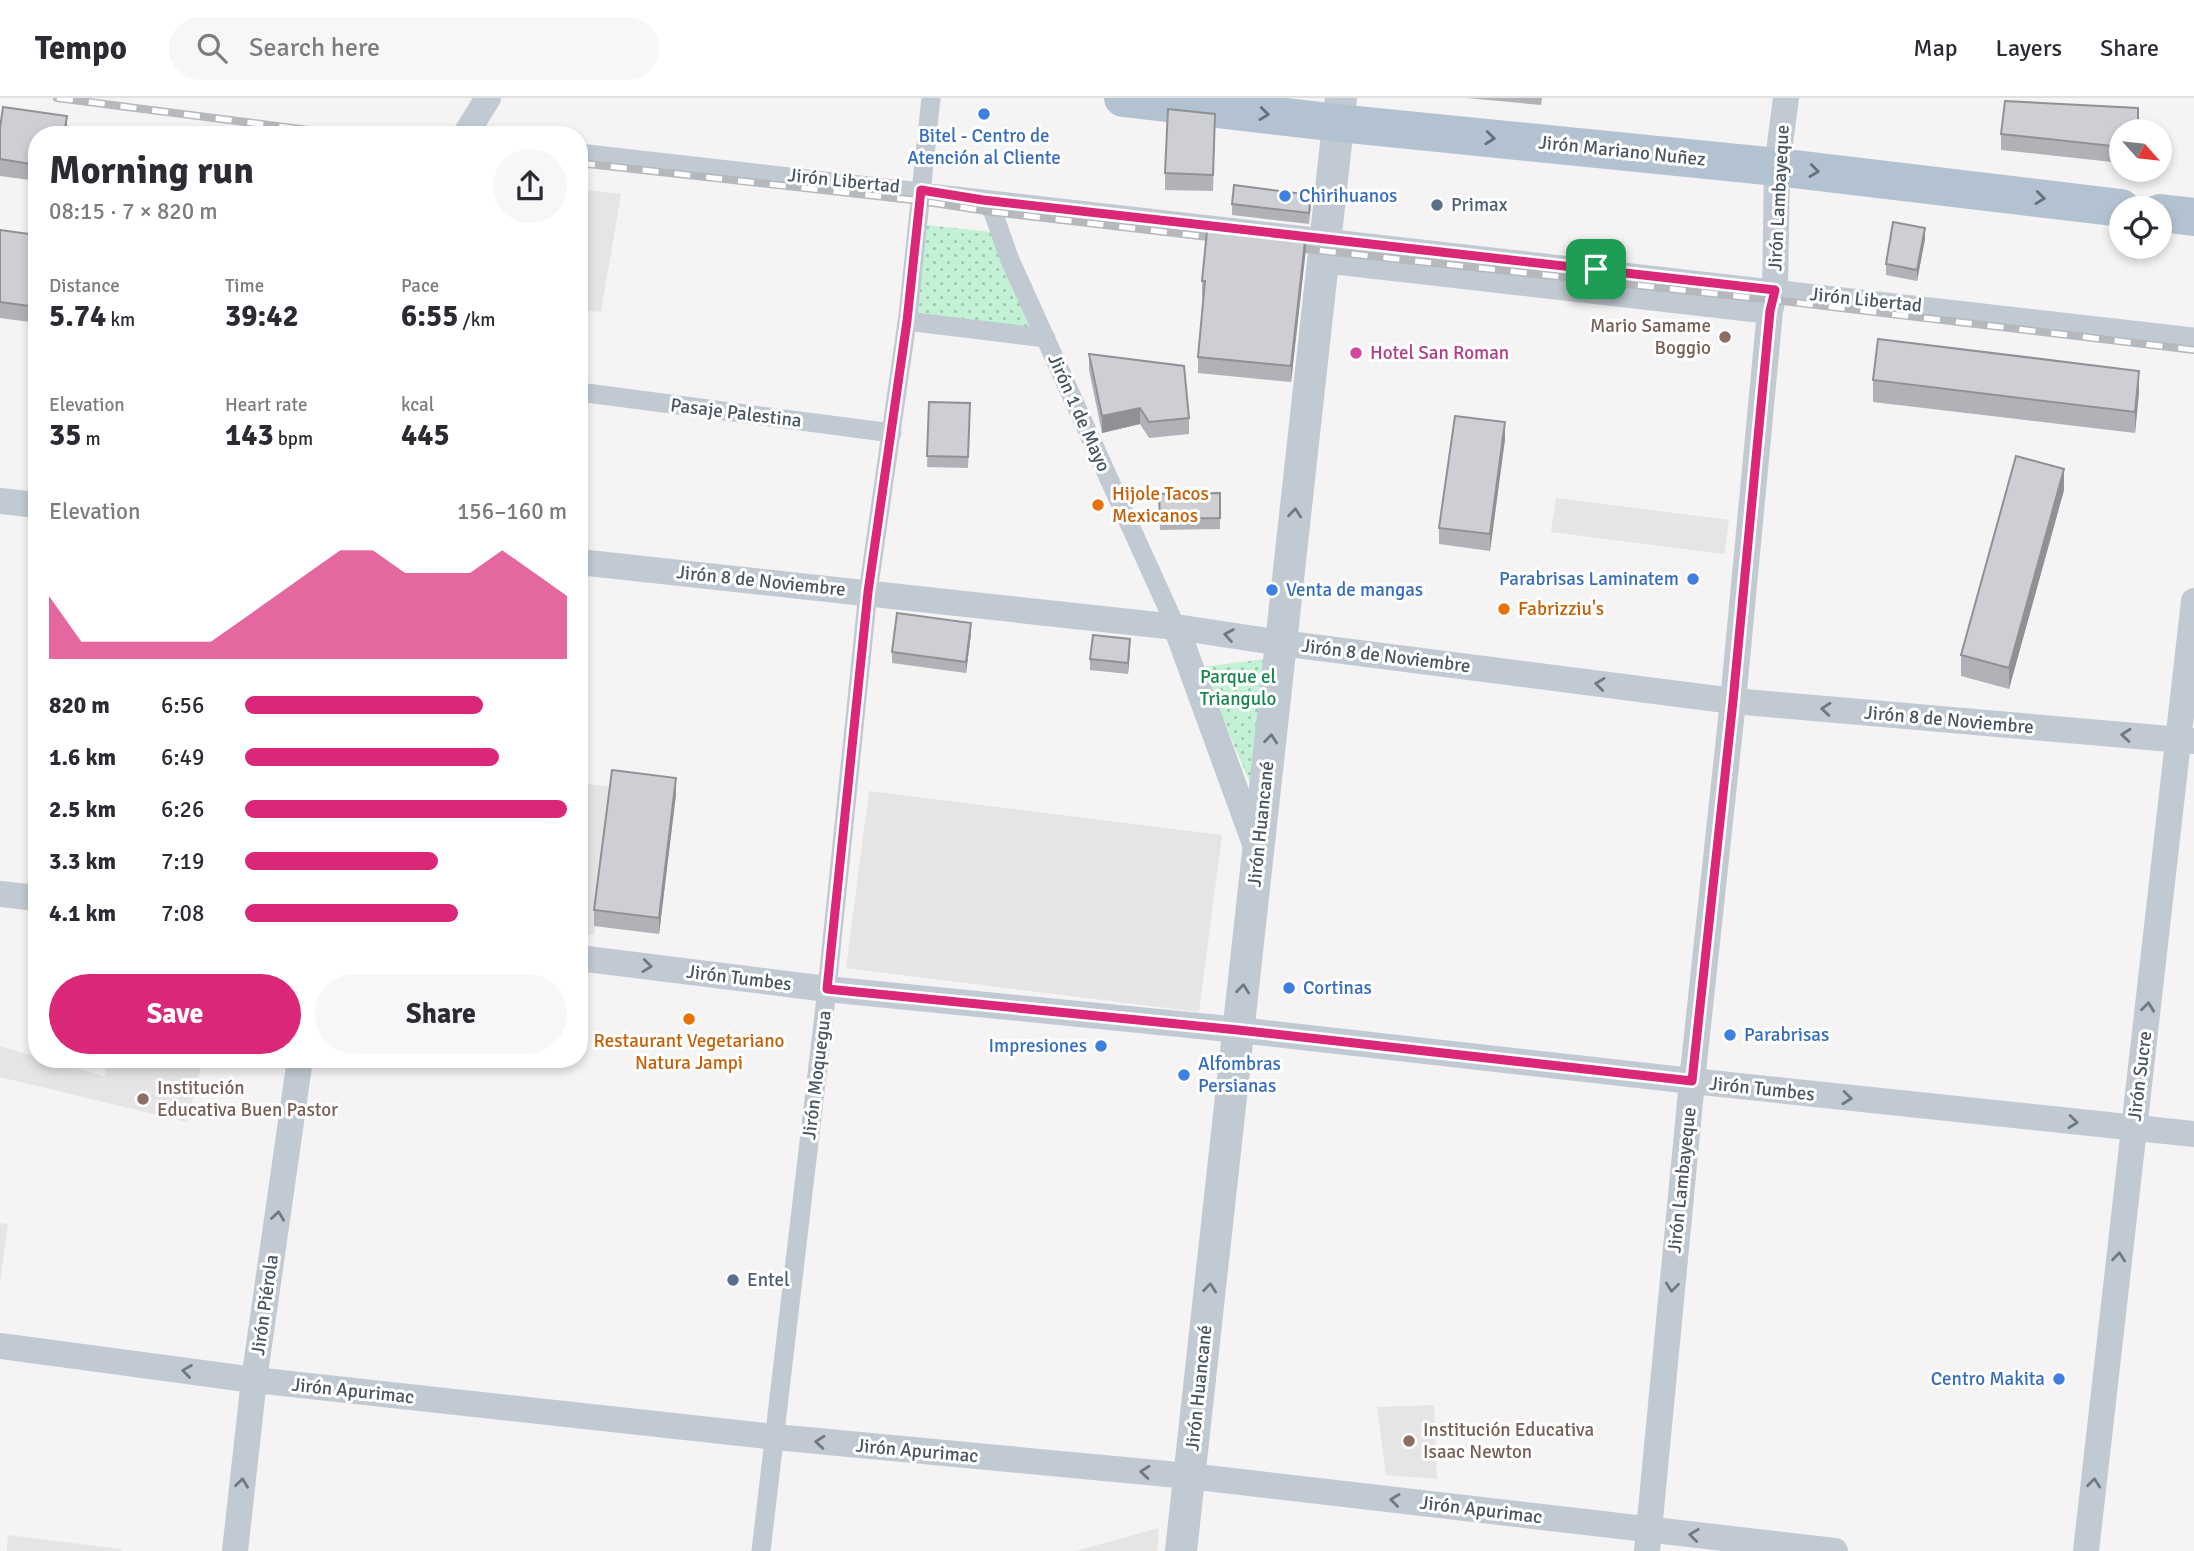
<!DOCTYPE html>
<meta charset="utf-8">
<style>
body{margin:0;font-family:Signika,sans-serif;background:#f7f7f7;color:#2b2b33;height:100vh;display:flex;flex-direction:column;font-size:26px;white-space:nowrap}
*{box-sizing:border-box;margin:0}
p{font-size:23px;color:#7c7c81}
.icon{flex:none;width:38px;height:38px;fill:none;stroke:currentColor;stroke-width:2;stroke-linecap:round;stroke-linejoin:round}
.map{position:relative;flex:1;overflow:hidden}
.details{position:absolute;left:28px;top:28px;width:560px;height:942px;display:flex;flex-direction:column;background:#fff;border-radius:28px;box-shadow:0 4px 10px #0003}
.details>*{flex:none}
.needle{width:46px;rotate:117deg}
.controls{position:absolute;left:2109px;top:21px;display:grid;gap:14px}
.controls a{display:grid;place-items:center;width:63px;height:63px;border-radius:50%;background:#fff;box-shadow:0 4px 10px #0003;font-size:35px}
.pin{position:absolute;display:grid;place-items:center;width:60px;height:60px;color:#fff;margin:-30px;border-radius:14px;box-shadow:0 4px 10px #0006}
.round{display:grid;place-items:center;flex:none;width:74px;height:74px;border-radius:37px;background:#f7f7f7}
.headline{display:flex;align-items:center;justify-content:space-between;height:119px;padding:0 21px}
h1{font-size:38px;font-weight:700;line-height:52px}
.metrics{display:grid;grid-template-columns:repeat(3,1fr);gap:10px;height:119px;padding:7px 21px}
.metrics div{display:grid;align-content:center}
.metrics b{font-size:30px;font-weight:700}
.metrics small{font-size:19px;font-weight:400}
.metrics p{font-size:19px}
.chart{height:196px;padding:14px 21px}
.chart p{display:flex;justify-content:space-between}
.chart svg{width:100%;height:126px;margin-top:7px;fill:#db2777;opacity:.7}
.action{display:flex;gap:14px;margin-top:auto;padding:14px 21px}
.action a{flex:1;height:80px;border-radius:42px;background:#db2777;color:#fff;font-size:28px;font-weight:700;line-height:80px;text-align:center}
.action a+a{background:#f7f7f7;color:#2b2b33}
ul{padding:0 21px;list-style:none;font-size:23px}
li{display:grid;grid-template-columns:112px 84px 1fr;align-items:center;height:52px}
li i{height:18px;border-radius:9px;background:#db2777}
header{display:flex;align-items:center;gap:42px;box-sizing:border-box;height:98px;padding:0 35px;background:#fff;border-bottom:2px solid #e1e1e2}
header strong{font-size:33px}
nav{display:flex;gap:38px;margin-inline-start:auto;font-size:24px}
.search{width:490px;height:63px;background:#f7f7f7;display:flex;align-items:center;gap:18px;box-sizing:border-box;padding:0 24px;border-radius:38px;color:#7c7c81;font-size:26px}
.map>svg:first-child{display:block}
.education{fill:#e6e4e5}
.park{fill:url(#park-dots)}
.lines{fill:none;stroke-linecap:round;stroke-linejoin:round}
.pedestrian{stroke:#c1cad2;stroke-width:19}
.minor{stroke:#c1cad2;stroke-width:26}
.tertiary{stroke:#c1cad2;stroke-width:32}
.primary{stroke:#b3c2d1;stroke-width:38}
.rail-casing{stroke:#b5b8bd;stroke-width:8}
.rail{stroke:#fff;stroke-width:5;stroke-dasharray:16;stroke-linecap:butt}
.wall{fill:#b0b2b7}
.shaded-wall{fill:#909195}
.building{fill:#cdcfd5;stroke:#909195;stroke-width:2}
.oneway{stroke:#64717d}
.oneway2{stroke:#6e7983}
.route-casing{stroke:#fff;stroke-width:14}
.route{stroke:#db2777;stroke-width:9}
.shop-dot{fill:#3f7fe0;stroke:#fff;stroke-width:2.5}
.service-dot{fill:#5c6f8a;stroke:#fff;stroke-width:2.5}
.education-dot{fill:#8d6e63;stroke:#fff;stroke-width:2.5}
.hotel-dot{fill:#d1479c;stroke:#fff;stroke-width:2.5}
.food-dot{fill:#e8710a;stroke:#fff;stroke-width:2.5}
.labels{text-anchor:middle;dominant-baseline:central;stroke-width:6;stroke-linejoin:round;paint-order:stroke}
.shop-label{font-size:19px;fill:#366cbe;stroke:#fff;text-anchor:start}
.street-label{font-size:19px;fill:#4a5661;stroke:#fff}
.service-label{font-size:19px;fill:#4e5e75;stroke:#fff;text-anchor:start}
.education-label{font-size:19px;fill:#785e54;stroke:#fff;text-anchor:start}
.hotel-label{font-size:19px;fill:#b23c85;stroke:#fff;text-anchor:start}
.food-label{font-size:19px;fill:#c56008;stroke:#fff;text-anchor:start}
.park-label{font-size:19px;fill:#17864f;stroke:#fff}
</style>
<header>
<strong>Tempo</strong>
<div class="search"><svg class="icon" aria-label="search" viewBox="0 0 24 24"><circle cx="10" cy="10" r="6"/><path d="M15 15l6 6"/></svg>Search here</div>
<nav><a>Map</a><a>Layers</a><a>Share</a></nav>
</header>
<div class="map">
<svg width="2194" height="1453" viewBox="0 0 2194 1453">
<defs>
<pattern id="park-dots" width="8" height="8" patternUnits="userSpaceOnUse" patternTransform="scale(1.75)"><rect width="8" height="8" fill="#c3f1d5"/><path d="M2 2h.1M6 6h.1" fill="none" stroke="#a0c6b0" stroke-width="1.8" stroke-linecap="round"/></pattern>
</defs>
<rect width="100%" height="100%" fill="#f5f3f3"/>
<path class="education" d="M579,91L621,96L601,214L579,212Z
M1556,400L1729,422L1724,456L1551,434Z
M579,685L612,689L594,837L579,835Z
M869,693L1222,737L1199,914L846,870Z
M0,948L37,959V961H45L104,978L109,961H203L187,1024L0,979Z
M0,1125L8,1126L0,1185Z
M1434,1307L1437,1381L1386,1377L1377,1309Z
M1159,1430L1157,1453H1075Z
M8,1437L121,1451V1453H7Z"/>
<path class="park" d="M925,127L992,134L1037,235L914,219Z
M1265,561L1253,692L1201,569Z"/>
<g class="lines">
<path class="pedestrian" d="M579,55L2194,239
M983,102L993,114L1010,162L1176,529
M907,223L1046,240
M579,294L892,335
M761,1453L827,891L868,494L908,217L931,0"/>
<path class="minor" d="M465,37L488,0
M1323,162L1770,213
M0,403L37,407
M579,464L1176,529L1281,545L1733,603L2194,643
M1176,529L1258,754
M0,796L37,800
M579,860L827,891L1239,932L1692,983L2194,1036
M0,1248L254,1282L775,1339L1189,1378L1835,1453
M235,1453L254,1282L300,961
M1647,1453L1692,983L1733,603L1770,213L1775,192L1777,69L1786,0
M2086,1453L2194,503"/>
<path class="tertiary" d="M1181,1453L1341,0"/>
<path class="primary" d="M1123,0L1338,25L1777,69L2121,110
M2160,115L2194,119"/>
<g class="rail-casing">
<path id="rail" d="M57,0L347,37
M579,65L921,103L993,114L1226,141
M1288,149L1773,202L2194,252"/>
</g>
<use href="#rail" class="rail"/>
</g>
<path class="wall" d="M1467,0H1542L1541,7Z
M0,30L37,37V83L0,78Z
M1215,33L1213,93L1165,92V75Z
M2121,33V65L2001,52V36Z
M1232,106L1311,108L1309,126L1232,117Z
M0,132L37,137V225L0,220Z
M1925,141L1917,183L1886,177V166Z
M1306,150L1291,284L1198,275V259L1204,200L1202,199V183Z
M1089,256L1189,320V336L1149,340L1140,326L1102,335L1089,272Z
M1873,282L2139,294L2135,335L1873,304Z
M929,304L970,305L968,370L927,369Z
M1505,341L1490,453L1439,446V430Z
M2064,392L2009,591L1961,578V557Z
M1220,395V431L1160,432L1159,396Z
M971,536L966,575L892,565V554Z
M1130,552L1128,576L1090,572V561Z
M676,696L659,836L594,828V812Z"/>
<path class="shaded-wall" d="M67,18V37H64Z
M1925,130V141L1917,183V172Z
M1306,134V150L1291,284V268Z
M2139,273V294L2135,335V314Z
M1140,310V326L1102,335V318Z
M1505,324V341L1490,453V436Z
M2064,371V392L2009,591V570Z
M971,525V536L966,575V564Z
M1130,541V552L1128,576V565Z
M676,680V696L659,836V820Z"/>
<path class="building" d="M2005,3L2138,10V33H2121V49L2001,36Z
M3,9L67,18L64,37H37V67L0,61V30Z
M1168,11L1215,16L1213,77L1165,75Z
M1234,87L1311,97L1309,115L1232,106Z
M1893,124L1925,130L1917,172L1886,166Z
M1229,125L1306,134L1291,268L1198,259L1205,183H1202L1207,133L1228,135Z
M0,132L37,137V209L0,204Z
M1878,241L2139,273L2135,314L1873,282Z
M1089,256L1184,268L1189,320L1149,324L1140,310L1102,318Z
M929,304L970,305L968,359L927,358Z
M1455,318L1505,324L1490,436L1439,430Z
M2016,358L2064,371L2009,570L1961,557Z
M1220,395V420L1160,421L1159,396Z
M897,515L971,525L966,564L892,554Z
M1093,537L1130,541L1128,565L1090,561Z
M612,672L676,680L659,820L594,812Z"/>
<defs><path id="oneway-chevron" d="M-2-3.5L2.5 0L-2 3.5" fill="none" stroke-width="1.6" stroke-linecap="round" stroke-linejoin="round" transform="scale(1.75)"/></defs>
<g class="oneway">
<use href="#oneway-chevron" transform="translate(1264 16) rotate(7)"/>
<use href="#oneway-chevron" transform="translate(1490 40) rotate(6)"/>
<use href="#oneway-chevron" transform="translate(1814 73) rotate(7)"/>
<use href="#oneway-chevron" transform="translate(2040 100) rotate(7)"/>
</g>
<g class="oneway2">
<use href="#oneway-chevron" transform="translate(1295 415) rotate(-84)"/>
<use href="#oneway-chevron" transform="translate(1229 537) rotate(-171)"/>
<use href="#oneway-chevron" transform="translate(1600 586) rotate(-173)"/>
<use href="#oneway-chevron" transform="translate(1826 611) rotate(-175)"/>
<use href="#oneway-chevron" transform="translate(2126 637) rotate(-175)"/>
<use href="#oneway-chevron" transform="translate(1271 641) rotate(-84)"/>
<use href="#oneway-chevron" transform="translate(647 868) rotate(7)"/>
<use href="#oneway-chevron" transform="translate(1243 891) rotate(-84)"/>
<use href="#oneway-chevron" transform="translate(2148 909) rotate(-83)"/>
<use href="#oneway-chevron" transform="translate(1847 1000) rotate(6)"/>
<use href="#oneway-chevron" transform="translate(2073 1024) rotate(6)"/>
<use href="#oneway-chevron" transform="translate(278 1118) rotate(-82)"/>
<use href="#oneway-chevron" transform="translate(2119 1159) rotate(-84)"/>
<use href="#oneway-chevron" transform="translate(1672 1189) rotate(96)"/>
<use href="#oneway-chevron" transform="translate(1210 1190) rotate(-84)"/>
<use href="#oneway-chevron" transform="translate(187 1273) rotate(-172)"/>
<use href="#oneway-chevron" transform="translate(820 1344) rotate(-175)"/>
<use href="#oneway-chevron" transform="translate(1145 1374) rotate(-175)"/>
<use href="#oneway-chevron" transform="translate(242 1385) rotate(-83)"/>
<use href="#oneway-chevron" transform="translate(2094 1385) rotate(-84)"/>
<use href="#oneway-chevron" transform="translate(1395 1402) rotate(-173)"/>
<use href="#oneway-chevron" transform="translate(1694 1437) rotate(-173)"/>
</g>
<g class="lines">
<g class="route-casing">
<path id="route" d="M921,92L983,102L1775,192L1770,213L1733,603L1692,983L1238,932L827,891L868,494L907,223Z"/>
</g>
<use href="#route" class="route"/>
</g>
<g class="shop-dot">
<circle cx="984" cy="16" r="7"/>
<circle cx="1285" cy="98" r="7"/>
<circle cx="1693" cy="481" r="7"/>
<circle cx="1272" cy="492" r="7"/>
<circle cx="1289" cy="890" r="7"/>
<circle cx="1730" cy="937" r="7"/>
<circle cx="1101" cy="948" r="7"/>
<circle cx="1184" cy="977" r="7"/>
<circle cx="2059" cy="1281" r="7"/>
</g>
<g class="service-dot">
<circle cx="1437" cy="107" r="7"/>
<circle cx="733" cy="1182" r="7"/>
</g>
<g class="education-dot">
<circle cx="1725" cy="239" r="7"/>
<circle cx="143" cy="1001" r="7"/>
<circle cx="1409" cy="1343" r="7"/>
</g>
<circle class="hotel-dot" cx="1356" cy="255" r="7"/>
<g class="food-dot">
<circle cx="1098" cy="407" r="7"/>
<circle cx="1504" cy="511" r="7"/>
<circle cx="689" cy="921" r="7"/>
</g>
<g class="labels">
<g class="shop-label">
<text x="984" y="38" text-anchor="middle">Bitel - Centro de<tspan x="984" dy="22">Atención al Cliente</tspan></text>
<text x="1299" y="98">Chirihuanos</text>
<text x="1679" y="481" text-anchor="end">Parabrisas Laminatem</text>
<text x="1286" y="492">Venta de mangas</text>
<text x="1303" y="890">Cortinas</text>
<text x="1744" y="937">Parabrisas</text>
<text x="1087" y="948" text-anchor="end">Impresiones</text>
<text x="1198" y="966">Alfombras<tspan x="1198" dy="22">Persianas</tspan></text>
<text x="2045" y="1281" text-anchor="end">Centro Makita</text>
</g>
<g class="street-label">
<text transform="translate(1622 53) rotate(6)">Jirón Mariano Nuñez</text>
<text transform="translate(844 83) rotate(6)">Jirón Libertad</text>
<text transform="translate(1779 100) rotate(-87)">Jirón Lambayeque</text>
<text transform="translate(1866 202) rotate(6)">Jirón Libertad</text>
<text transform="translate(736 315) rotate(7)">Pasaje Palestina</text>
<text transform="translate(1079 315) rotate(66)">Jirón 1 de Mayo</text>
<text transform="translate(761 483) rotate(6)">Jirón 8 de Noviembre</text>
<text transform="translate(1386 558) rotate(7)">Jirón 8 de Noviembre</text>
<text transform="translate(1949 622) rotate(5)">Jirón 8 de Noviembre</text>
<text transform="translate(1261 726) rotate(-84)">Jirón Huancané</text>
<text transform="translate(739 880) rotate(7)">Jirón Tumbes</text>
<text transform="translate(817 977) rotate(-83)">Jirón Moquegua</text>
<text transform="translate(2140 978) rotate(-83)">Jirón Sucre</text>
<text transform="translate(1762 991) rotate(6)">Jirón Tumbes</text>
<text transform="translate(1682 1082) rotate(-84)">Jirón Lambayeque</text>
<text transform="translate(265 1207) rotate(-82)">Jirón Piérola</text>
<text transform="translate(1199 1290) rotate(-84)">Jirón Huancané</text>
<text transform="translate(353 1293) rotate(6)">Jirón Apurimac</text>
<text transform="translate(917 1353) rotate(5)">Jirón Apurimac</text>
<text transform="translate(1481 1412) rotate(7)">Jirón Apurimac</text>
</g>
<g class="service-label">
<text x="1451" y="107">Primax</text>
<text x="747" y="1182">Entel</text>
</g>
<g class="education-label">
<text x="1711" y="228" text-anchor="end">Mario Samame<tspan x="1711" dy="22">Boggio</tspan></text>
<text x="157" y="990">Institución<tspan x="157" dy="22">Educativa Buen Pastor</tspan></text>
<text x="1423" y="1332">Institución Educativa<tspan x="1423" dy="22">Isaac Newton</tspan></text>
</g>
<g class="hotel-label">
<text x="1370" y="255">Hotel San Roman</text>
</g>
<g class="food-label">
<text x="1112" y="396">Hijole Tacos<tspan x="1112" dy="22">Mexicanos</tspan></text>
<text x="1518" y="511">Fabrizziu's</text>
<text x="689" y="943" text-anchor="middle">Restaurant Vegetariano<tspan x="689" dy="22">Natura Jampi</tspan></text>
</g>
<g class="park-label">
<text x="1238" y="579">Parque el<tspan x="1238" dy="22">Triangulo</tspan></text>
</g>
</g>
</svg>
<div class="controls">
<a><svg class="needle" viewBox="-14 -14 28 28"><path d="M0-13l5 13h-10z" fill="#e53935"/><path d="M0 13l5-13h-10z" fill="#7c7c81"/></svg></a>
<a><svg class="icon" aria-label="locate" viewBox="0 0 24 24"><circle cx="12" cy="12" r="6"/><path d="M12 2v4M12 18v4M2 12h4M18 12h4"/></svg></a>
</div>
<div class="pin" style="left:1596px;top:171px;background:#1e9e55"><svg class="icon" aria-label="arrive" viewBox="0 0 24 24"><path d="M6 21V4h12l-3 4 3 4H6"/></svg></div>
<section class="details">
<div class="headline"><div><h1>Morning run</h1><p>08:15 · 7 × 820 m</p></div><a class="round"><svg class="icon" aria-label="share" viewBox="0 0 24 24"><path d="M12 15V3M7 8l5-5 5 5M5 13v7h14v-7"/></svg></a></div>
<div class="metrics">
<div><p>Distance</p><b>5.74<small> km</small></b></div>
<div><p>Time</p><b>39:42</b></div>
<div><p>Pace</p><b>6:55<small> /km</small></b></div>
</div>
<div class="metrics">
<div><p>Elevation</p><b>35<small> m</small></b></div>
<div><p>Heart rate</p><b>143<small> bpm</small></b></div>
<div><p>kcal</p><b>445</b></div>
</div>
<div class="chart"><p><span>Elevation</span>156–160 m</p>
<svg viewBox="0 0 160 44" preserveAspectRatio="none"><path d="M0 44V22L10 38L20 38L30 38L40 38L50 38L60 30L70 22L80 14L90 6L100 6L110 14L120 14L130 14L140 6L150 14L160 22V44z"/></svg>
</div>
<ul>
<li><b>820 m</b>6:56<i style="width:74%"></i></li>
<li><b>1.6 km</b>6:49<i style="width:79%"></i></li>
<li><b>2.5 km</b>6:26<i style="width:100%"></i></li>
<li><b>3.3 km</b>7:19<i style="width:60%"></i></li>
<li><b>4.1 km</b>7:08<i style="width:66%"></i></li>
</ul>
<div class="action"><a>Save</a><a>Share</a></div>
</section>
</div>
